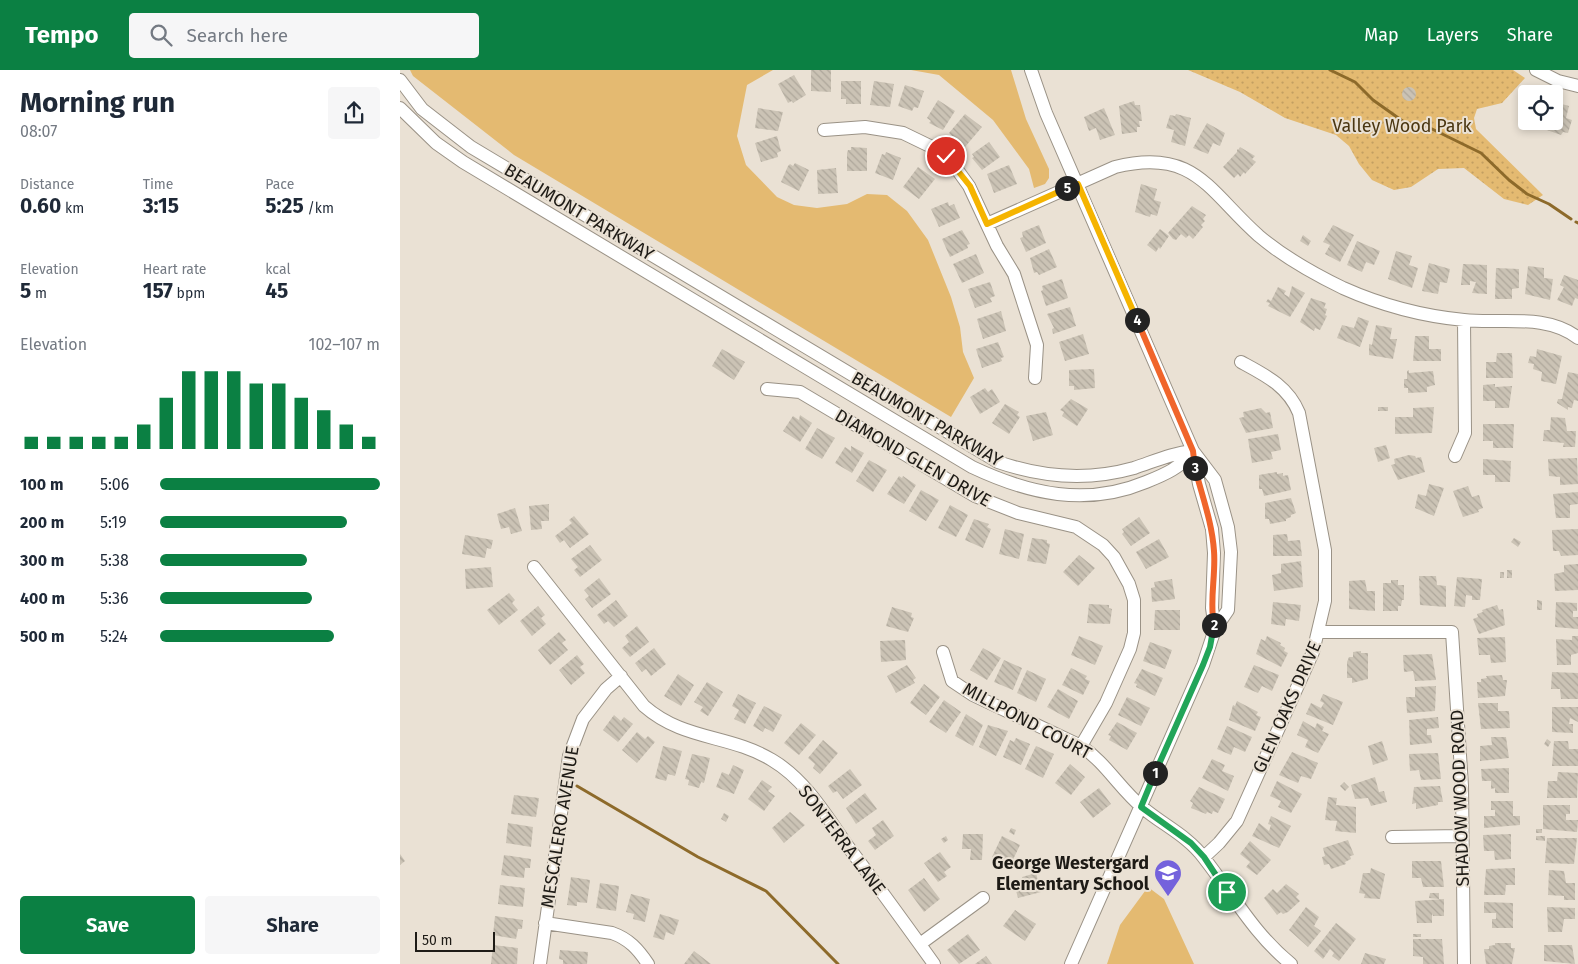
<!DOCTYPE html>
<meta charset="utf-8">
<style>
body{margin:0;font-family:"Fira Sans",sans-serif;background:#f6f6f7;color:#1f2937;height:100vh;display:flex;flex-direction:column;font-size:19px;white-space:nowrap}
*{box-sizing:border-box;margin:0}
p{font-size:16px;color:#747a83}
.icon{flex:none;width:28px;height:28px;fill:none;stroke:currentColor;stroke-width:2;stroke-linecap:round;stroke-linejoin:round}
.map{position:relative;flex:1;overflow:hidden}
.drawer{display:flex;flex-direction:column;background:#fff;width:400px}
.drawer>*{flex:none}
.fabs{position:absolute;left:1118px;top:15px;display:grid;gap:10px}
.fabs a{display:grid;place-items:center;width:45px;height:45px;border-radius:5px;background:#fff;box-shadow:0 2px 8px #0003;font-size:25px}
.scale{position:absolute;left:15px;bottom:12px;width:80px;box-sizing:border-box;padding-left:5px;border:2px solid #1e1b16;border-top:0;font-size:14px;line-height:18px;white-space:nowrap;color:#1e1b16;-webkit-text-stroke:4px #eae1d4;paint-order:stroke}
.pin{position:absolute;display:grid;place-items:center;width:42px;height:42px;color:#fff;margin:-21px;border:2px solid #fff;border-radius:50%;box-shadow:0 1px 5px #0007}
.km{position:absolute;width:25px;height:25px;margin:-12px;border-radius:50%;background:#222;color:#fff;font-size:14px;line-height:25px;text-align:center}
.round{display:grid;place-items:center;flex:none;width:52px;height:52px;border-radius:5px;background:#f6f6f7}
.headline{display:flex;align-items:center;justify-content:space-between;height:85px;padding:0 20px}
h1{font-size:28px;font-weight:700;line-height:38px}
.stats{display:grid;grid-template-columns:repeat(3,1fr);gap:8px;height:85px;padding:5px 20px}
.stats div{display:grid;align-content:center}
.stats b{font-size:21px;font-weight:700}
.stats small{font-size:14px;font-weight:400}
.stats p{font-size:14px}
.chart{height:140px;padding:10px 20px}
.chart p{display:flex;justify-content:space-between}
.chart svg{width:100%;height:90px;margin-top:5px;stroke:#0b8043;stroke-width:6}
.action{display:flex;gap:10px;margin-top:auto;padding:10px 20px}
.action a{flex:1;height:58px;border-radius:5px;background:#0b8043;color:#fff;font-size:20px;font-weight:700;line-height:58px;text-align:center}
.action a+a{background:#f6f6f7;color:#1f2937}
ul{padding:0 20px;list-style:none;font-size:16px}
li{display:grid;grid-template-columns:80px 60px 1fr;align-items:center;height:38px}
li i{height:12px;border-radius:6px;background:#0b8043}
header{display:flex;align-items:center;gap:30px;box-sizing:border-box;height:70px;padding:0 25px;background:#0b8043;color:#fff}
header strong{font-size:24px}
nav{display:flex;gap:28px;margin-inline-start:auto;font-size:18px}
.search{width:350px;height:45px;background:#f6f6f7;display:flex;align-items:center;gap:12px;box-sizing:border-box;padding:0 18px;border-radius:5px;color:#747a83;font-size:19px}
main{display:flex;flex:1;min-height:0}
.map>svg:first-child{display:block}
.grass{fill:#e4ba71}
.park{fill:url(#park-dots)}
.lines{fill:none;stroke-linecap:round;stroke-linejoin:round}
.stream{stroke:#8d6a2a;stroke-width:3}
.building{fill:url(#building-back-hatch)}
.minor-casing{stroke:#9a9286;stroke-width:14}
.minor{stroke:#fff;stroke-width:12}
.split-1-casing{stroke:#fff;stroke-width:10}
.split-2-casing{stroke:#fff;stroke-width:10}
.split-3-casing{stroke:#fff;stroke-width:10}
.split-4-casing{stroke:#fff;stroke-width:10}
.split-5-casing{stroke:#fff;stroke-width:10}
.split-6-casing{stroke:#fff;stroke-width:10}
.split-1{stroke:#22a559;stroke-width:6}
.split-2{stroke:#22a559;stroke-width:6}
.split-3{stroke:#f0652b;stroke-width:6}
.split-4{stroke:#f0652b;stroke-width:6}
.split-5{stroke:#f5b400;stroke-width:6}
.split-6{stroke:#f5b400;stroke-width:6}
.labels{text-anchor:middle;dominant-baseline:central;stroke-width:4;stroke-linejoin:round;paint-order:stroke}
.park-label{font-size:18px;fill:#4b3712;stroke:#eae1d4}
.street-label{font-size:18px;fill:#1e1b16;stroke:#eae1d4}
.poi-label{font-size:18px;font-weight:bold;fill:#1e1b16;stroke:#eae1d4;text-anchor:end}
</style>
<header>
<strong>Tempo</strong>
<div class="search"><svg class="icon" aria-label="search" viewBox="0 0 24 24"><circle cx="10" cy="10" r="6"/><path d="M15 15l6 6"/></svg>Search here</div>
<nav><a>Map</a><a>Layers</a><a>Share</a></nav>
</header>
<main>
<section class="drawer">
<div class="headline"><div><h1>Morning run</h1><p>08:07</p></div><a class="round"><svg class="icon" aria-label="share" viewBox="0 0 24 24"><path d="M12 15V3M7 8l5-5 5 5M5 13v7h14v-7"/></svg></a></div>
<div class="stats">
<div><p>Distance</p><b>0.60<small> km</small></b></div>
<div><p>Time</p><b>3:15</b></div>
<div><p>Pace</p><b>5:25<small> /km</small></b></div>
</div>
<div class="stats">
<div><p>Elevation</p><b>5<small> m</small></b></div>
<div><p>Heart rate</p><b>157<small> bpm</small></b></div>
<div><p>kcal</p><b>45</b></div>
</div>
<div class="chart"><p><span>Elevation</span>102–107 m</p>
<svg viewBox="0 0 160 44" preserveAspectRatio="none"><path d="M5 44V38M15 44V38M25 44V38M35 44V38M45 44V38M55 44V32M65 44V19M75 44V6M85 44V6M95 44V6M105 44V12M115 44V12M125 44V19M135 44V25M145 44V32M155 44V38"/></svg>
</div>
<ul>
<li><b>100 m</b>5:06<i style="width:100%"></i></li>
<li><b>200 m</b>5:19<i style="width:85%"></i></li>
<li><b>300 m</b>5:38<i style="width:67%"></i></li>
<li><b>400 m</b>5:36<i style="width:69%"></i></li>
<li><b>500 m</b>5:24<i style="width:79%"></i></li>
</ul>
<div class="action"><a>Save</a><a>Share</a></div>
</section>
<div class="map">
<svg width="1178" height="894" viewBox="0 0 1178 894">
<defs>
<pattern id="park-dots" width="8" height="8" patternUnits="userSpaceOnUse" patternTransform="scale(1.25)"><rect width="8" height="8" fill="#e4ba71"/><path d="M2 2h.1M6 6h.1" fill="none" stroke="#c39f61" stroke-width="1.8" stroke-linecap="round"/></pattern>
<pattern id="building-back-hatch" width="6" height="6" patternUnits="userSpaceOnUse" patternTransform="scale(1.25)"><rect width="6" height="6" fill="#cbc3b5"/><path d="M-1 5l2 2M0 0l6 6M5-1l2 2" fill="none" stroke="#aea79b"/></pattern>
</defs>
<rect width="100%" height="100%" fill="#eae1d4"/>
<path class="grass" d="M10,0H373L347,15L337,66L346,95L377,127L394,135L417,138L447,134L467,124L487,125L507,141L528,170L551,227L560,257L563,282L574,308L551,347L114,85L13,6Z
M511,0H611L626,49L649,99V108L645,114L634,118L629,99L593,50L539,5Z
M748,817L764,829L794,894H707L720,855Z"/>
<path class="park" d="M788,0H1113L1125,8L1102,33L1077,39L1074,48L1076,59L1143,125L1128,135L1104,129L1064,98L1038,99L1011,117L994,120L972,110L959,94L949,76L936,65L885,48L840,22Z"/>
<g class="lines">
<path class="stream" d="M930,0L955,12L973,30L1004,52L1025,56
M1030,58L1081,83L1109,110L1127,124L1149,134L1171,149
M1176,152L1178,153
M177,716L298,787L366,821L438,894"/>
</g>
<path class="building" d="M411,0H431V22L411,21Z
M394,5L406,25L393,33L392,31L388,33L378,14Z
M441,11H461V34H446V29H441Z
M474,11L494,14L490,37L470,35Z
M505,15L524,21L518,38L514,37L512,41L498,36Z
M1002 24a7 7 0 1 1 14 0a7 7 0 1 1-14 0Z
M538,30L555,41L543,60L529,53L531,51L527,48Z
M734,31L735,35H740L742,51H739L740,57H737V62L722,64L719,36Z
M1124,31L1126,32V51H1139L1138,55L1122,52L1124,48L1118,45Z
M1154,32L1169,36L1166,48L1172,50L1168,63L1163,62L1161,65L1147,60L1149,51H1154Z
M358,38L383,42L378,61L355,58Z
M704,38L715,65L700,70L696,58L689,61L684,47Z
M565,44L582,57L565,77L549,63Z
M776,44L791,48L785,76L771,72L774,60L766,58L770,45L775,46Z
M807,53L825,63L820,76L813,73L808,84L793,78Z
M377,66L381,81L377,83L378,87L361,92L355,73Z
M589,72L600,87L582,100L572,88L574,87L572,84Z
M451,77L467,78V101H447V83L448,80H451Z
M840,77L855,86L852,89L856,92L845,104L844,102L840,107L838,104L834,108L823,97L837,82V79L838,80Z
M486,82L501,88L493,110L475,103L482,84L485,85Z
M395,93L409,100L399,121L381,112L388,96L390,94L393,96Z
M609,95L617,114L594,123L587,104Z
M518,97L535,109L519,129L503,117Z
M436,98L438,123L418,124L417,100Z
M741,114L757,119L754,130L761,132L757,146L751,144L750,147L735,142Z
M548,132L549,136L554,134L560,148L539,157L531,139Z
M792,136L806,145L803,149L805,151L801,155L803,157L793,169L789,165L786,168L781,164L776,170L773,169L768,163Z
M639,155L646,173L626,182L620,168L623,167L622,162Z
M933,155L954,165L940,192L925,184L930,175L923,172Z
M760,159L769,166L760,179L759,177L756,182L747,175Z
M562,160L570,174L567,175L568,178L550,187L542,169Z
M903,165L911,171L908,176L900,171Z
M957,171L980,181L974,195L966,192L962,202L947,195Z
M649,179L657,197L639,205L637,202L634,203L630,188Z
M996,181L1012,186L1009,195L1018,198L1012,218L988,209Z
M576,184L584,203L562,213L553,194Z
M1029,193L1050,199L1047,213L1040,212L1038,224L1022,221Z
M1063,194L1087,195V224L1072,223L1076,212L1070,211V215H1061Z
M1128,196L1144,198V208L1153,209L1150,230L1125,224Z
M1096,198L1119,199V218L1112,219V229H1095Z
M1164,205L1178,210V229L1175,228L1172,236L1157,230L1164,217L1160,215Z
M662,209L668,228L646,236L641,221L643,220L642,216Z
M590,212L595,226L590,228L592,232L575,238L568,219Z
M892,216L905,223L890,247L868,236L870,233L866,232L868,229L871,231L878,217L886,221L884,224L889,227Z
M911,228L926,233L924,238L927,239L925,245L927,246L920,260L915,258L914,261L900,252Z
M670,237L676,256L653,264L652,259L654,258L647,244Z
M601,241L606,261L583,269L577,249Z
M958,247L969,251L960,277L937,268L942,255L954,258Z
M976,255L992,258L990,269H997L993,289L969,285V274L972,275Z
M683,264L689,284L665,291L659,272Z
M1015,266H1029V279H1041V291H1013Z
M598,272L604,287L601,288L602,291L582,298L576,279Z
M322,279L345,292L334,310L312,296Z
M1137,279L1162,286L1156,314L1141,311L1142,302L1133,299L1134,294L1128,293L1130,286L1136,287Z
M1097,283H1112L1113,308H1086V292H1096Z
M694,299L695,318L674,320V316H669V300Z
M1009,300V303L1033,301L1035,315L1027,317V322L1008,323V318H1004V309H1007V301Z
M1168,302L1178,304V331L1174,330L1172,338L1168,337V340L1157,333L1158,329H1162Z
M1095,314V317L1112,316L1109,338H1095V331H1083V315Z
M585,318L588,322L592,319L600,332L580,344L570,327Z
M671,329L688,339L677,356L662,346L664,342L660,340Z
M605,334L619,342L617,345L620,347L609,364L592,353Z
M978,337H988V341H978Z
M1034,337L1032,363L995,364V347H1013V338Z
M861,338L866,343L870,342L873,358L846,363L839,348L844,347L843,342Z
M646,342L653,365L633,371L626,346Z
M400,345L412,353L400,372L383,361L393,346L399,350Z
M1151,347L1165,348L1167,361H1176L1175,377H1163L1164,373L1143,371L1144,360H1150Z
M1083,354H1114L1113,378H1093V371H1083Z
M417,358L435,368L422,389L405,379Z
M878,364L881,380L871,382L873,389L852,393L848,369Z
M986,375L990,388L978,392L974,378Z
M451,376L464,383L452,403L435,393L445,377L451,381Z
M1009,385L1015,386L1016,388L1021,387L1025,402L998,410L991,395L995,394L994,389Z
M1177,388L1178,414L1160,415V407L1149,406L1148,389Z
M1083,389L1111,391L1110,412H1095V405H1083Z
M469,390L487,400L473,422L456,411Z
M877,402V404L883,403V406L888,405L891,420L864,426L862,419H859V405Z
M499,406L502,408L503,406L516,415L504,434L487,424Z
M1029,414L1044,418L1034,446L1015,438L1018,424L1026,426Z
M1068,416L1072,427L1079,425L1083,438L1078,440L1079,442L1063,447L1053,421Z
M521,420L539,430L526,451L509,441Z
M1178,422V434L1170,435V448H1156L1153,424Z
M891,428L896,443L891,445V447L886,449V451L870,454L869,449H865V433Z
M149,434V451H141L142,459L131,460L129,436Z
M550,435L568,445L556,467L538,458Z
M115,438L122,461L111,464L109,457L101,459L97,444Z
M174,446L189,464L170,478L164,470L160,473L155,466L172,453L169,450Z
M739,447L750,463L731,476L722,464L724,462L722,459Z
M574,449L589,454L587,457L591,459L583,478L565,470Z
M605,459L624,464L619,489L599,484Z
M1178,459V485L1161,486L1159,481H1153L1152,460Z
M887,464L888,471L900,470L902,486H873V465Z
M65,465L93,470L91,479L87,478L85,488L62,484Z
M632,468L647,470V473L650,474L646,494L627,491Z
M1114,468L1121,472L1118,477L1111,472Z
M759,469L769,487L746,499L736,482Z
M190,475L202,490L180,507L174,500L178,497L171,489Z
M679,485L695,498L678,516L663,502Z
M901,491L903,517L874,521L872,505L881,503V494Z
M1178,494V520L1155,521L1154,504L1164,502V495Z
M91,497L93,517L66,519L65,499Z
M1107,500H1112V508H1107Z
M1100,502H1104V508H1100Z
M1019,506H1036L1037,515L1046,516V537L1020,535Z
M1057,507L1082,509L1080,530H1072V526L1066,525L1065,537L1054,536Z
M199,508L211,524L192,538L185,529L189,526L184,520Z
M772,509L775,529L752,532L751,518L755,517L754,512Z
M965,510L967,521H975V541L949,539V511Z
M991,510H998V515H1004V530H1002L1001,536H998V541H983V513H991Z
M109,523L115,530L112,533L118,540L99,555L87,540Z
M216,530L228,546L214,557L208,551L204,554L197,545Z
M1137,530L1142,531V540H1137Z
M873,532L901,535L899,551L886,549L885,556L871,554Z
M1156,532L1177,533V541H1173V547H1178V559L1155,557Z
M689,534L709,535V538L712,539L710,554L687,553Z
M1097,535L1099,540L1103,539L1105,555L1079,564L1073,549L1078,547L1077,544L1083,542L1082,540Z
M138,536L145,545L141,548L146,554L132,566L120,551Z
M492,537L512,543L511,547L514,548L508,562L486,556Z
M755,540H780V560H754Z
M237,556L249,572L230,587L222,578L229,572L225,566Z
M159,562L166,570L162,573L168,580L150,595L138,580Z
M679,566L703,576L695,595L671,585Z
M867,566L881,573L880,575L885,578L884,581L888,583L881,597L856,584L861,569L865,571Z
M1172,566H1178V583L1171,585V595H1157L1156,569L1172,570Z
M1105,567L1106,592L1091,593L1090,585H1079L1077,568Z
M505,570L506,590L481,592L480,571Z
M750,572L772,580L765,599L743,591Z
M254,578L266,594L251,606L246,599L242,602L235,593Z
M583,578L601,588L587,610L570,600Z
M961,581V583H968V609L952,613V608H947V592L949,587H953V582Z
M1032,584L1036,610L1015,611L1013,601L1004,602L1003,585Z
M177,585L184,594L180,597L185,603L171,615L159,600Z
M604,590L622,598L613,620L594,612Z
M507,595L516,608L513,610L515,613L496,623L487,606Z
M854,595L879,605L872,621L862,616L858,623L844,617Z
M671,598L687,606L685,609L690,611L683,625L662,615Z
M742,599L763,608L755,626L736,617L737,614L734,613Z
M627,600L646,609L636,632L617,623Z
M1152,602L1178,603V629H1161L1160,619H1151Z
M278,604L294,615L281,636L264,626Z
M1102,605L1103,610H1107L1105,626L1078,628L1077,612H1081V609L1087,608L1086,606Z
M307,612L323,622L308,646L300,641L303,637L294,632Z
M524,614L540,627L526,645L510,633Z
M1036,616L1035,641L1007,643L1006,627H1015V617Z
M658,619L678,631L669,649L647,637Z
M338,624L356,633L345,654L334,649L339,640L332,636Z
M923,624L943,632L933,655L906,644L911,633L921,638L924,633L920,631Z
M727,627L750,638L741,656L718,645Z
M544,630L561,642L546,663L529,652Z
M837,631L858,642L856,645L861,647L855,661L829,650L833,635L835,636Z
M1078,633H1098V641H1109L1110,658L1081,659Z
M364,636L382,645L373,662L365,658L363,662L353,656Z
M1152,637H1178V652L1170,648L1169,654H1173V663L1152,662Z
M566,644L583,655L573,676L555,666Z
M214,645L221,651L224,647L233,654L218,672L203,660Z
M1038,647L1039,658L1027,659V665H1031L1032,673L1010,675L1009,650Z
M903,651L915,658L917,653L924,657L922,661L929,664L918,683L905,677L908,670L897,665Z
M717,652L737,663L727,680L709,670L711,666L708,665Z
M401,653L416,665L399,685L384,673Z
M588,655L608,661L596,686L579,677Z
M827,656L852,667L845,682L834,677L831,685L817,679Z
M237,662L245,669L248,666L255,672L237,693L222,680Z
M1091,667H1106L1109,688L1080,691V676L1092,675Z
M616,668L630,674L621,695L603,687L610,670L614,672Z
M1147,669L1151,672L1148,677L1144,674Z
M423,670L438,683L420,704L413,698L415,694L408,688Z
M982,671L988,690L973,695L968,676Z
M1154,671H1168L1169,679H1178V696H1152Z
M263,676L282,681L275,706L268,704L266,711L255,708Z
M636,676L654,684L643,708L625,699Z
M892,682L918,693L911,709L901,706L898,713L879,705Z
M1038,683L1041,709L1021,710L1019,700L1010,701L1009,684Z
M292,684L310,688L304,713L301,712L299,718L288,715L289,710L285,709Z
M812,689L825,695L822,701L834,706L828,721L802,708Z
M670,694L685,707L671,725L655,713Z
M333,695L344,700L334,724L316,717L322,702L329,705Z
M1109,698V723H1095V718L1091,719V711H1082L1081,699Z
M450,699L462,715L443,729L437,721L433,723L428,716Z
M1158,702L1178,703L1177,728H1147L1148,711H1157Z
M975,707L979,722L984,721L987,732L971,736L968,728L955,729L951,715Z
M362,710L372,717L368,721L375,726L364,741L348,729Z
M877,711L902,724L891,743L878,737L881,731L870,726Z
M944,712L949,717L945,721L940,716Z
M1040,716L1043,732H1038V735L1016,739V733L1012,734L1014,717Z
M799,717L825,729L818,743L813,741L812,744L807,742L806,744L791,738L793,733L790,731Z
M699,718L711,734L693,748L680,732Z
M465,723L477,739L456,754L446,738Z
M114,725L139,728L136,747L111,744Z
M928,727L937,728L936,735L956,737V763L935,761L937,751L925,750Z
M1091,731H1113V746H1120V755L1084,758V746H1095V740H1091Z
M1143,735H1170V744H1166V750H1178L1177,762L1143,759Z
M390,742L405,755L384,773L372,758Z
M324,743L329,746L326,752L321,749Z
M871,746L891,756L879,778L852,766L859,753L869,761L871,755L868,754Z
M483,750L494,766L475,780L468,771L476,765L472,758Z
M108,753L133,757L131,777L106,773Z
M611,758L616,760L614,765L609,762Z
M1136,759H1142V763H1136Z
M563,764H583L582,790H570L571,779H562Z
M1111,764V789L1095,790L1094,781H1084L1083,765Z
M546,766L548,770L544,773L541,769Z
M602,766L620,775L608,800L599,796L601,792L592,787Z
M1136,766H1145V771L1136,770Z
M1147,768H1177L1174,794L1145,793Z
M948,770L954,785L950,786L951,789L945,792L946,794L931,799L929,794L924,795L922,787L925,786L923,778Z
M850,771L871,790L857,805L846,797L850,792L840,784Z
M540,782L551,797L544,802L547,806L538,812L524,793Z
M0,784L5,791L0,795Z
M104,785L131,789L130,798H125L124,808L101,805Z
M1012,791H1041L1044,817H1023L1021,808H1012Z
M971,798L985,804L980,829L964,828L965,824L959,823L963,803H970Z
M1115,798V815H1106L1105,825H1084L1086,799Z
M1149,800L1164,801L1166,813H1175V830H1164V826L1148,825Z
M636,803L641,822L618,828L615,817L624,815L622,807Z
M171,807L190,810L187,833L177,832V836L167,835Z
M524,808L540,829L524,842L508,820Z
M200,813L219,816L216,841L196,838Z
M886,814L899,824L896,827L900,831L888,842L883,844L881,842L877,845L864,828L873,819L877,823Z
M100,815L125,818L123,837L98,834Z
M1030,823H1039V829L1029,828Z
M231,824L250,829L245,852L233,849L234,844L226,842Z
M1044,829V846H1033L1032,843V853H1017L1015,831Z
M1084,832L1113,833V858H1092V849H1096V843H1084Z
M906,837L919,847L914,856L921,861L908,877L889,860Z
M1147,837L1175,838V849H1164L1162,862H1148Z
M615,840L636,854L625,871L603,856Z
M260,844L279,850L274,865L266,862L264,870L253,867Z
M95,846L123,850L122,859H118L116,869L93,865Z
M936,853L956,869L939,891L932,886L934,883L930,879L923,889L914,881Z
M568,864L580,880L559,894L547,880Z
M1013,864H1021V867H1013Z
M1013,869H1042L1044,894H1023V887L1013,886Z
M1095,873H1111V878H1115L1112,894H1086L1084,879H1089V876L1095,875Z
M93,875L118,878L117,894H91Z
M1144,875H1172L1175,894L1144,891Z
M160,880L188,882L187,894H163V890L159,889Z
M294,881L311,894H284Z
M965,883L986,889L984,894H961Z
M586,886L592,894H575Z"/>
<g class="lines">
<g class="minor-casing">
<path id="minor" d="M631,0L646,43L793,381L815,410L828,457L831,482L828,540L815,559
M1136,0L1158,11L1178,16
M0,10L22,39L71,77L598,392C644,408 688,411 734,398C755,391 772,383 793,381
M0,38L36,73L63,92L572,397C629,424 686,437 746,412C766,404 780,398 793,381
M424,60L465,57L503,63L536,79L556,98L569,116L597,176L614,204L637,275L635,308
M587,154L715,97C795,77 809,122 859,166C884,187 914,204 943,218C981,235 1022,246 1064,250C1102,254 1146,243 1178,268
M367,319L400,322L575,426L618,443L676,457L703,475L714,487L729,514L734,530V563L730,579L706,633L681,676
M1055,386L1065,363L1064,250
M134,497L244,636C284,671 329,664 372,690C406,710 427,747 449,778C478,816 506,855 534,894
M920,562H1052L1062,716L1064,894
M543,582L552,611L573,625L681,676C706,693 720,719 743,738C763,755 788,766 804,788C833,825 854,864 891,894
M992,767L1063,766
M804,787L819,773L837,751L913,582L925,531V480L899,343C888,316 865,305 841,292
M145,853L212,863C229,869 238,879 248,894
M520,874L583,828
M140,894L169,686L183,649L206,619L221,606
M671,894L803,595L815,559L812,538L814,483L812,459L799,414L793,381"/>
</g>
<use href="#minor" class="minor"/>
</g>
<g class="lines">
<g class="split-1-casing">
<path id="split-1" d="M755,703L741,737L791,773L804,787L827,822"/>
</g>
<g class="split-2-casing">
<path id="split-2" d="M755,703L803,595L810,577L814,555"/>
</g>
<g class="split-3-casing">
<path id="split-3" d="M795,398C802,426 812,452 814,481C816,506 809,531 814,555"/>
</g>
<g class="split-4-casing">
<path id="split-4" d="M737,250L793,381L795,398"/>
</g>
<g class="split-5-casing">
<path id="split-5" d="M667,118L678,114L737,250"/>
</g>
<g class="split-6-casing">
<path id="split-6" d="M546,86L570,116L587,154L667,118"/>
</g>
<use href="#split-1" class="split-1"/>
<use href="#split-2" class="split-2"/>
<use href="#split-3" class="split-3"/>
<use href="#split-4" class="split-4"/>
<use href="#split-5" class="split-5"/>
<use href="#split-6" class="split-6"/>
</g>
<defs>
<g id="school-pin" transform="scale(1.4375)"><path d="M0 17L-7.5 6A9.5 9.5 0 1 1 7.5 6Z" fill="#7462dc" stroke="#eae1d4"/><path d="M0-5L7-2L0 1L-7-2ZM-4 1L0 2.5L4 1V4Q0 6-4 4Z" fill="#fff"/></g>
</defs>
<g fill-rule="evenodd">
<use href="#school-pin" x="768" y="803"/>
</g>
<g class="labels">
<g class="park-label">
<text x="1002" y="56">Valley Wood Park</text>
</g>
<g class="street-label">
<text transform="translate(179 142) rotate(31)">BEAUMONT PARKWAY</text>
<text transform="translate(527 349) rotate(30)">BEAUMONT PARKWAY</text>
<text transform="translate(513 388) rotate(30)">DIAMOND GLEN DRIVE</text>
<text transform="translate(887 637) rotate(-66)">GLEN OAKS DRIVE</text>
<text transform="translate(627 651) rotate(28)">MILLPOND COURT</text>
<text transform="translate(1060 728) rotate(-92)">SHADOW WOOD ROAD</text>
<text transform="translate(160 757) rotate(-81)">MESCALERO AVENUE</text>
<text transform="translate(442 770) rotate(53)">SONTERRA LANE</text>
</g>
<g class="poi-label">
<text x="749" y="793">George Westergard<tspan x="749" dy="21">Elementary School</tspan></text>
</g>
</g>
</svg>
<div class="fabs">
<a><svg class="icon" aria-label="locate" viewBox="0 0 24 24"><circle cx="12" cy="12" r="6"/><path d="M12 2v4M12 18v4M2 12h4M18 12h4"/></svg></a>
</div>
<div class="scale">50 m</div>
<div class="pin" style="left:827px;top:822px;background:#1e9e55"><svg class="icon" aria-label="arrive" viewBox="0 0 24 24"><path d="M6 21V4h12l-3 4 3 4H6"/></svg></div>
<div class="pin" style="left:546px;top:86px;background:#d93025"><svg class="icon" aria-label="check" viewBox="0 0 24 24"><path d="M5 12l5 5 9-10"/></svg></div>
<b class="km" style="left:755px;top:703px">1</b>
<b class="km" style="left:814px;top:555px">2</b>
<b class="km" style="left:795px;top:398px">3</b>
<b class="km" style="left:737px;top:250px">4</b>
<b class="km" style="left:667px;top:118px">5</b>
</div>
</main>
